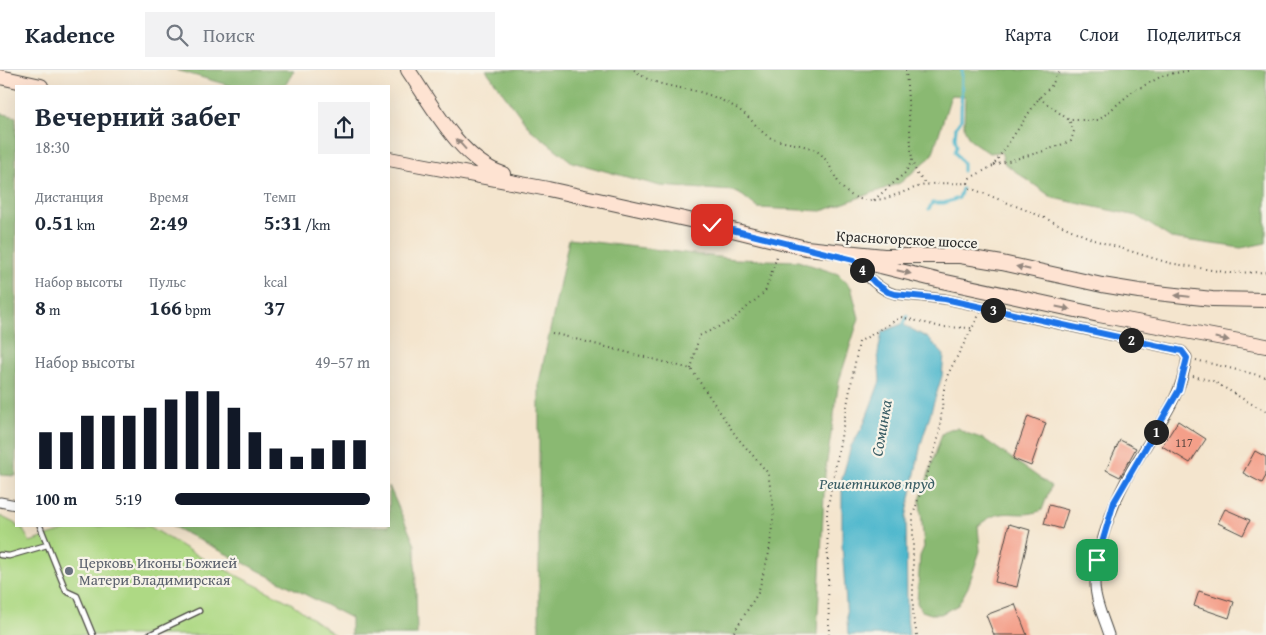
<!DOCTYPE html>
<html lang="ru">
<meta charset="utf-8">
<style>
body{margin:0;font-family:"Gentium Book Plus",serif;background:#f2f2f3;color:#1f2937;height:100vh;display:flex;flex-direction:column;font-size:19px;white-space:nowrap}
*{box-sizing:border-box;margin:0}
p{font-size:16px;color:#747a83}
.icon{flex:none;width:28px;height:28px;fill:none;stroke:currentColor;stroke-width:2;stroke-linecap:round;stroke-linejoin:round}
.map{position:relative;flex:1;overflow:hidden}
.sheet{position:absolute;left:15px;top:15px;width:375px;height:442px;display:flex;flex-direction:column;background:#fff;border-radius:0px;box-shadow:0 5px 20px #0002}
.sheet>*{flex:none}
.pin{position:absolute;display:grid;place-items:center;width:42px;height:42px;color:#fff;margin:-21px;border-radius:10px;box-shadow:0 2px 8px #0006}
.km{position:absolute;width:25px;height:25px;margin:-12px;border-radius:50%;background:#222;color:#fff;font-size:14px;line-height:25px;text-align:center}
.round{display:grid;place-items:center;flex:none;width:52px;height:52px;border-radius:0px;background:#f2f2f3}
.summary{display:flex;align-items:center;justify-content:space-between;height:85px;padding:0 20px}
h1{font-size:28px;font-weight:800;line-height:38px}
.metrics{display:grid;grid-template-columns:repeat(3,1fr);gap:8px;height:85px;padding:5px 20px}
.metrics div{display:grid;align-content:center}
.metrics b{font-size:21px;font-weight:800}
.metrics small{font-size:14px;font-weight:400}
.metrics p{font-size:14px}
.chart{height:140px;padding:10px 20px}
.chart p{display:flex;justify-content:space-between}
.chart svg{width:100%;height:90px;margin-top:5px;stroke:#111827;stroke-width:6}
ul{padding:0 20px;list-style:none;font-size:16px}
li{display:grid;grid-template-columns:80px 60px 1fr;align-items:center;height:38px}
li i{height:12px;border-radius:6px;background:#111827}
header{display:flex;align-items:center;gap:30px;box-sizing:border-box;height:70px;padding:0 25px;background:#fff;border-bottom:1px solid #e0e1e3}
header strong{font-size:24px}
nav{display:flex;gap:28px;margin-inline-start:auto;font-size:18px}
.search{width:350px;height:45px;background:#f2f2f3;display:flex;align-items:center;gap:12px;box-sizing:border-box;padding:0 18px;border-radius:0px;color:#747a83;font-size:19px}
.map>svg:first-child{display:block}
.green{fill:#aed984;stroke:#6c8258}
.forest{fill:#8ab972;stroke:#5a724e}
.water{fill:#4fb8cd;stroke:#3d727c}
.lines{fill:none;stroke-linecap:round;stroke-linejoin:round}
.stream{stroke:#4fb8cd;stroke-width:3}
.building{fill:#f49f89}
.service-casing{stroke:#494743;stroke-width:7}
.minor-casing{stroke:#494743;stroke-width:11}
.secondary-casing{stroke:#494743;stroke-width:16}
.path{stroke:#494743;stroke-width:2;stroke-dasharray:1 4;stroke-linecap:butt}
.service{stroke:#fff;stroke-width:4.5}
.minor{stroke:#fff;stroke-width:9}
.secondary{stroke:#fee3d2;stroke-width:14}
.oneway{fill:#94877e}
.route-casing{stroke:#fff;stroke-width:10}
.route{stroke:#1a73e8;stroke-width:6}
.worship-dot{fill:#6b7280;stroke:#f7f3e8;stroke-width:2}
.labels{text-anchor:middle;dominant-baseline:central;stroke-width:4.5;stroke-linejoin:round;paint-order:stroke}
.number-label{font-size:12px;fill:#5d4842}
.street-label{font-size:15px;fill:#2b2b2b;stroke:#f7f3e8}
.worship-label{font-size:15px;fill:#5b616d;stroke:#f7f3e8;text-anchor:start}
.water-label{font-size:16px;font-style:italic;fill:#385c64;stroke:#f7f3e8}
</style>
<header>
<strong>Kadence</strong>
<div class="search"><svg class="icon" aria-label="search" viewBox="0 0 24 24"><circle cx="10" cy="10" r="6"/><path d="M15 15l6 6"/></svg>Поиск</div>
<nav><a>Карта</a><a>Слои</a><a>Поделиться</a></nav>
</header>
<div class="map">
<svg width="1266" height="565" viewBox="0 0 1266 565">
<rect width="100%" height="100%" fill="#f7f3e8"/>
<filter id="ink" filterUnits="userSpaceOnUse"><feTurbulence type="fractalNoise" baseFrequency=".02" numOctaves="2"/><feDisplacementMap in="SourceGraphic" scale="10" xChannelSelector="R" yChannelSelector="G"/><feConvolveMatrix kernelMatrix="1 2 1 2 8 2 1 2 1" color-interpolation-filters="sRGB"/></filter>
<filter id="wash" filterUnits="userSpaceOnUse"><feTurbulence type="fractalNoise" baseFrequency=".0096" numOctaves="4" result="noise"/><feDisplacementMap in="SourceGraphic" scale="20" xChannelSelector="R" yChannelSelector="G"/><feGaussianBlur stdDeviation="1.12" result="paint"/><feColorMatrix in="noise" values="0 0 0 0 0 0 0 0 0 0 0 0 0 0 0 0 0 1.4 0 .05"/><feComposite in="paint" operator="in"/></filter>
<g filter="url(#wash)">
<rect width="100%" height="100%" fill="#f4e5ce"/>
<path class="green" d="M0,446L16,454V456L22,458L30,472L78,456H149L198,486L291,533L335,565H0Z"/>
<path class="forest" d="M176,0H294L285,16H231Z
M486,0H1266V173L1241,178L1171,168L1137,146L1053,128L1005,94L1001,82L989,83L970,70L964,58L965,26L951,25L932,86L900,113L822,141L758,138L743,126L734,121L660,116L572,92L530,59Z
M0,43L16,47V406L0,405Z
M569,169L735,189L798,191L838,204L851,217L859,248L839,311L825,404L817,565H539V313Z
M958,358L966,363L984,369L1051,416L1042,440C1017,451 1004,433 978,456L980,481L968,517L958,535L941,544H931L922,541L917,533L920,486L924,477L920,430L942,364L949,359Z
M389,416L415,475L417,565H351V548L172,456H389Z"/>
<path class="water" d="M902,254L928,268L944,285L942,306L921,374L906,448L907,549L909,565H848L842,474V409L851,376L863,356L880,311L878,283L882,262Z"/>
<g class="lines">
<path class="stream" d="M962,0L961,50L956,57L955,68L957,76L955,82L963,93V101
M929,139L932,133H944L959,128L962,119
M902,257L907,246"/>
</g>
<g id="blocks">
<path class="building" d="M1028,346L1046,353L1031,396L1013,389Z
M1178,351L1206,369L1190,393L1162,376Z
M1120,370L1136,378L1120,407L1106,400Z
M1255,381L1266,387V406L1262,413L1243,403Z
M1049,435L1068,440L1062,459L1044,454Z
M1225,439L1250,450L1243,465L1218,453Z
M1009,454L1030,460L1017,517L995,512Z
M1199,521L1234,532L1229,548L1194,536Z
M1015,534L1027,565H994L986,545Z"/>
</g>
</g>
<g filter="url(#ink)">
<use href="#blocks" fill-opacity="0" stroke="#494743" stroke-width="1"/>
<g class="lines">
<g class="service-casing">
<path id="service" d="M40,456L66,521L77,526L93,565
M0,485L9,486L47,475
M149,565L199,541"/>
</g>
<g class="minor-casing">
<path id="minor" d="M854,190C865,204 877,219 895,224L945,229L1182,281L1187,287C1182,329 1153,363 1132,399C1115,428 1095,479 1095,514C1095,531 1104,549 1109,565
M0,432L16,435"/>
</g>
<g class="secondary-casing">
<path id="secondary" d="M408,0C432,35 461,91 503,104
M0,7L41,16
M389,89L548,119L712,155L806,178L884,186H960L1002,193L1102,215L1139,221L1212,229L1266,230
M860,191L937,210L1099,245L1266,276"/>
</g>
<path class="path" d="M634,0C639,3 644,8 650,10C669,18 690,18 709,25C722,30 735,36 746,45C754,52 761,63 771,68C785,74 801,73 815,80C836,92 832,121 860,129C883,135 904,119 926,115C940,112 954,114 968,113
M906,0L912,91L917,104L927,115
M1039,28L1069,50H1099L1132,22L1164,5L1192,0
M994,95L1044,81L1071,71L1074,61L1069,50
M968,113L970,118L1031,142L1094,170L1169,193L1230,203L1266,202
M968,113L970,108L993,96L1039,28L1052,15L1060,0
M874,130L905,103L912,91
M552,263L691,299L736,366L768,403L774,441L769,483L758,523L732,565
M1196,290L1266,307
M691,299L699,266L731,251L765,222L778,183
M1193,306L1213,311L1250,333L1266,341
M829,565L827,441L859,272L901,247L941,257L973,258
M917,565L913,546V445L939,366L944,319L948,304L979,245"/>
<use href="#service" class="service"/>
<use href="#minor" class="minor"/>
<use href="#secondary" class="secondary"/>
</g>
<defs><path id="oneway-solid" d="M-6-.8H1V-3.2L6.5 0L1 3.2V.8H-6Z" transform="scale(1.25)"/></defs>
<g class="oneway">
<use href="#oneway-solid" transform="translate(461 74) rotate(-132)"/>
<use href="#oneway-solid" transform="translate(1023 198) rotate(-167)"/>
<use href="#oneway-solid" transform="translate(904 202) rotate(14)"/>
<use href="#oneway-solid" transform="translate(1182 226) rotate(-174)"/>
<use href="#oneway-solid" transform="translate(1063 238) rotate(12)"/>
<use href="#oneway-solid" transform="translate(1222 269) rotate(11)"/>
</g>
</g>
<g class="lines" filter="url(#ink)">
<g class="route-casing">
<path id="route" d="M712,155L854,190L875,213L888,222L894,224L945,229L1182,281L1187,288L1179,320L1114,432L1097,490"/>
</g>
<use href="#route" class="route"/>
</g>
<circle class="worship-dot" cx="69" cy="501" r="5"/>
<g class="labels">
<g class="number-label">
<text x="1184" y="372">117</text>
</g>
<g class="street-label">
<text transform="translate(907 169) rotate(3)">Красногорское шоссе</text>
</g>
<g class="worship-label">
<text x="79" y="492">Церковь Иконы Божией<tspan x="79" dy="17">Матери Владимирская</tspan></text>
</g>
<g class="water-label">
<text transform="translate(881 358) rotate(-80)">Соминка</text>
<text x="877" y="413">Решетников пруд</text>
</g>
</g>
</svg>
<div class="pin" style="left:1097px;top:490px;background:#1e9e55"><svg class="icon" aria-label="arrive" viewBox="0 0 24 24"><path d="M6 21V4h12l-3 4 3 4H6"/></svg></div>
<div class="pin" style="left:712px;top:155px;background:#d93025"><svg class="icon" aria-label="check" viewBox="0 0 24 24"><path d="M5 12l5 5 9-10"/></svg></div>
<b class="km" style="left:1156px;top:362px">1</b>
<b class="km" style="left:1131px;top:270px">2</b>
<b class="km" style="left:993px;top:240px">3</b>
<b class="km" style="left:862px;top:200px">4</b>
<section class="sheet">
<div class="summary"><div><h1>Вечерний забег</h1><p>18:30</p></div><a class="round"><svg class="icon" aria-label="share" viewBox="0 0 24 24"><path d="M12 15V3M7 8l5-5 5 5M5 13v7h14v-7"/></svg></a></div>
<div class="metrics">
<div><p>Дистанция</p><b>0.51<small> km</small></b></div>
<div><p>Время</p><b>2:49</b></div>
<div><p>Темп</p><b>5:31<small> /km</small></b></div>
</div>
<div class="metrics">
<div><p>Набор высоты</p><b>8<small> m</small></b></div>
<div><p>Пульс</p><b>166<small> bpm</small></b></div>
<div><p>kcal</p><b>37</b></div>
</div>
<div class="chart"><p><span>Набор высоты</span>49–57 m</p>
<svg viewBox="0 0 160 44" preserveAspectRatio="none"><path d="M5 44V26M15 44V26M25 44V18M35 44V18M45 44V18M55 44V14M65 44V10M75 44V6M85 44V6M95 44V14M105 44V26M115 44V34M125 44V38M135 44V34M145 44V30M155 44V30"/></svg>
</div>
<ul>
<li><b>100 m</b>5:19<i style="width:100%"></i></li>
</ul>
</section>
</div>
